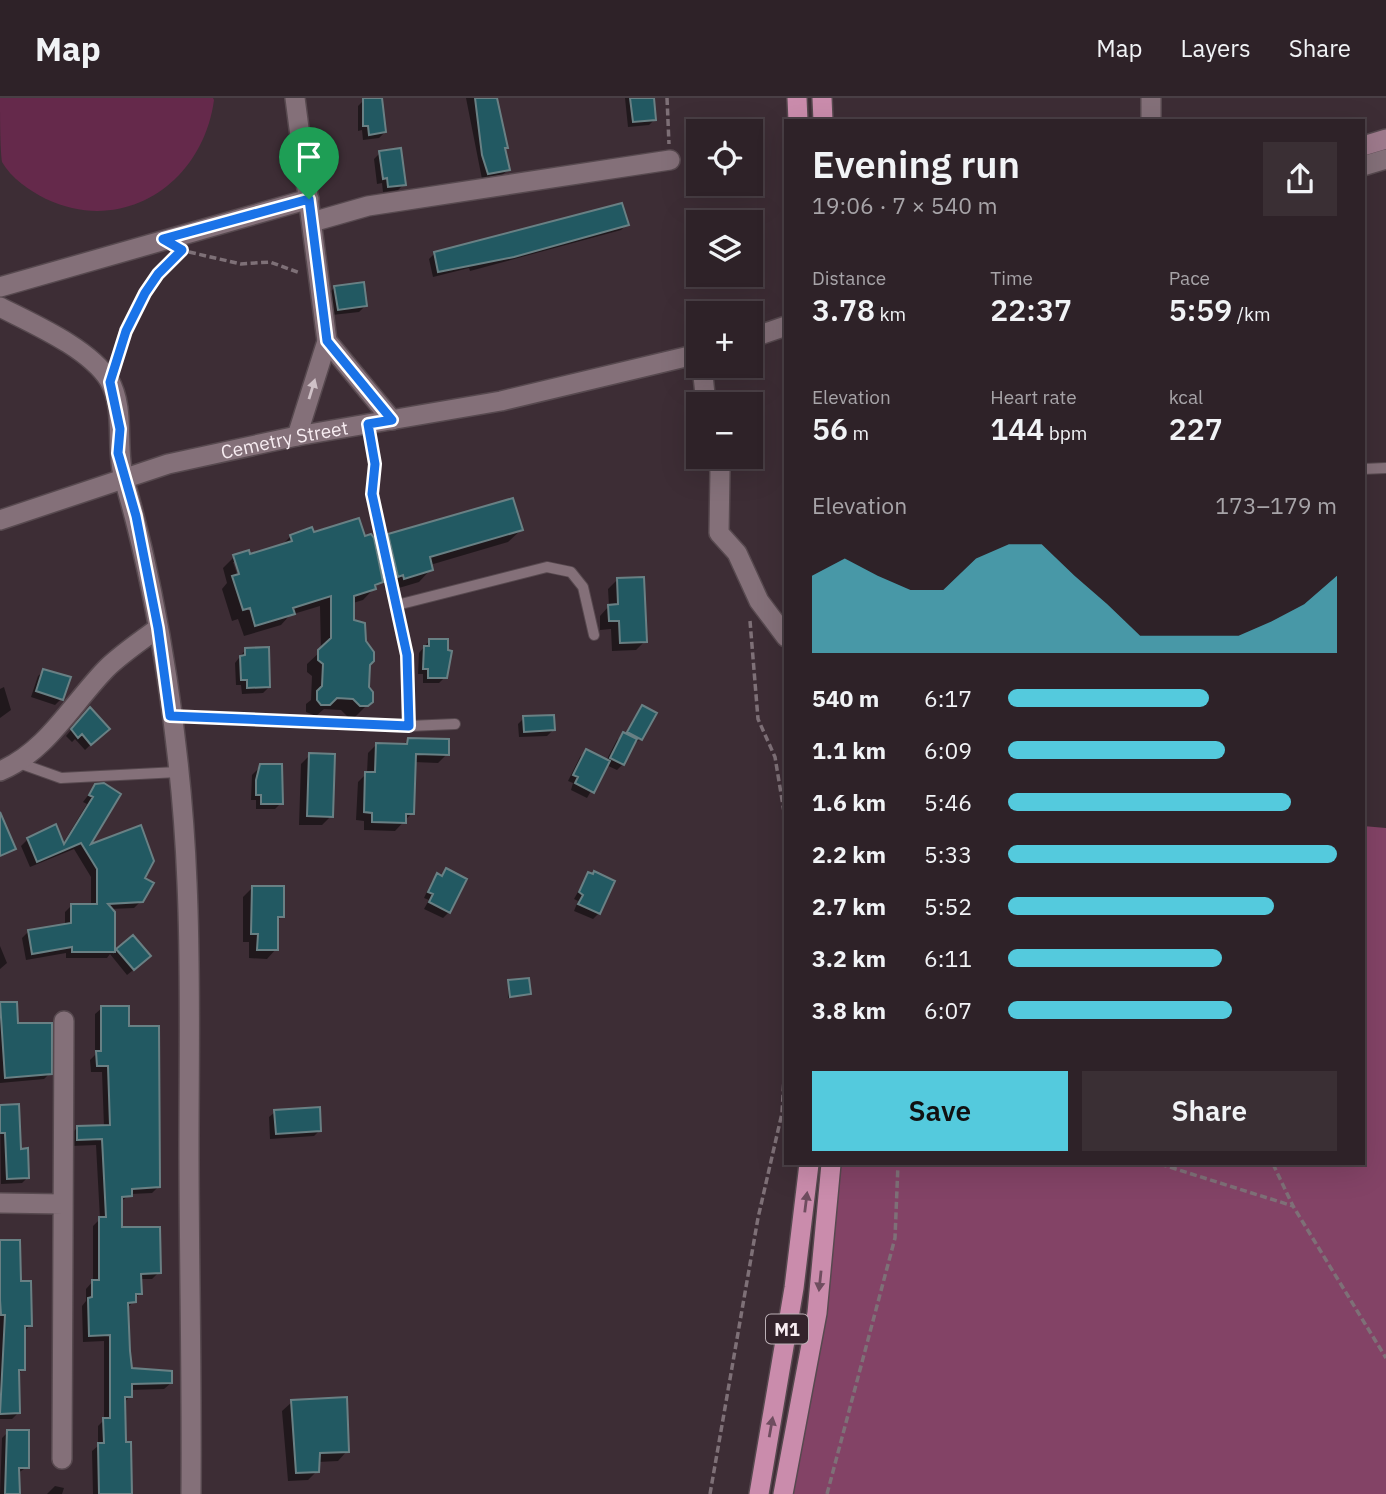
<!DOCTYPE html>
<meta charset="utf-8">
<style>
body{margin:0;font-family:"IBM Plex Sans",sans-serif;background:#3a2f34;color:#f1f3f6;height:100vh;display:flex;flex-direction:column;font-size:26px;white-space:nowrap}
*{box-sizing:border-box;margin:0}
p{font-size:23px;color:#a7a4a8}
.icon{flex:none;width:38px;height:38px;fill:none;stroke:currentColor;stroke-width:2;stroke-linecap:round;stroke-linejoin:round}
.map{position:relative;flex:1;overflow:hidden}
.side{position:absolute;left:784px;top:21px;width:581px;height:1046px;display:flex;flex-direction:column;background:#2e2228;border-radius:0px;box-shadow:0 7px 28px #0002,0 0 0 2px #493f45}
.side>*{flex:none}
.tools{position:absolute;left:686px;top:21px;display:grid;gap:14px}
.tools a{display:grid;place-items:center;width:77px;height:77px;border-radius:0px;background:#2e2228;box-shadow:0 7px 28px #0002,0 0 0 2px #493f45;font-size:35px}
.pin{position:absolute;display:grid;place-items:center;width:60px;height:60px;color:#fff;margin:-72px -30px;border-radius:50% 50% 50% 0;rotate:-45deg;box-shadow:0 0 7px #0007}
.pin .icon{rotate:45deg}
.round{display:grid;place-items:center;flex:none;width:74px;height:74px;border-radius:0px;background:#3a2f34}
.overview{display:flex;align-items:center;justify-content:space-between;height:119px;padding:0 28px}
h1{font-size:38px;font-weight:600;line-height:52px}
.figures{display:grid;grid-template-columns:repeat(3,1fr);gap:10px;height:119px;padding:7px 28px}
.figures div{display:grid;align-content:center}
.figures b{font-size:30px;font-weight:600}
.figures small{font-size:19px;font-weight:400}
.figures p{font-size:19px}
.chart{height:196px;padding:14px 28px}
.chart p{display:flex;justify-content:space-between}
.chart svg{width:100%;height:126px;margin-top:7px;fill:#54cadd;opacity:.7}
.cta{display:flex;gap:14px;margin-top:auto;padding:14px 28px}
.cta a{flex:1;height:80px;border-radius:0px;background:#54cadd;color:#111;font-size:28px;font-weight:600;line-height:80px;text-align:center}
.cta a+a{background:#3a2f34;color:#f1f3f6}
ul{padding:0 28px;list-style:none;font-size:23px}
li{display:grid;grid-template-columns:112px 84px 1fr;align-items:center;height:52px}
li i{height:18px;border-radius:9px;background:#54cadd}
header{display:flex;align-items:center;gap:42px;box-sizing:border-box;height:98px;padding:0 35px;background:#2e2228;border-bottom:2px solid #493f45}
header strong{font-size:33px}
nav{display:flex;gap:38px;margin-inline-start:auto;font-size:24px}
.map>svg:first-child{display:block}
.green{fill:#65294b}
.forest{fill:#834366}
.shadow{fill:#0007;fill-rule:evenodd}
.building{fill:#225962;stroke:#698084;stroke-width:2}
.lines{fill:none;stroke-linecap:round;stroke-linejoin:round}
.service-casing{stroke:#57494f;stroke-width:12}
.minor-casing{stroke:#57494f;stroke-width:22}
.tertiary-casing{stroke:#57494f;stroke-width:22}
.secondary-casing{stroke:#57494f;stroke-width:22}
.trunk-casing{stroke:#57494f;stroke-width:22}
.path{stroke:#7e7077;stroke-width:3.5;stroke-dasharray:7 3.5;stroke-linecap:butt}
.service{stroke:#847079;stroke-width:10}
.minor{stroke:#847079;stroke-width:19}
.tertiary{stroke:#847079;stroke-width:19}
.secondary{stroke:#9e7a8c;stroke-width:19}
.trunk{stroke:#ca8cac;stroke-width:19}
.oneway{fill:#cfc1c7}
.oneway2{fill:#6f4d5f}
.route-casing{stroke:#fff;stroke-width:14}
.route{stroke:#1a73e8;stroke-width:9}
.labels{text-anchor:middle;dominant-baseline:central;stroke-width:7;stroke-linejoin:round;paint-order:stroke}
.shield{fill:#33232b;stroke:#bcb0b6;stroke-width:2}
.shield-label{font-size:18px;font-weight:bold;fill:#f7ecf1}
.street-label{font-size:19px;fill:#f7ecf1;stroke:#33232b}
</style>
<header>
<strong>Map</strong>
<nav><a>Map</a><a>Layers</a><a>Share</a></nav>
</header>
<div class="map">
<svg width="1386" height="1396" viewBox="0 0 1386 1396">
<rect width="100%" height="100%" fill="#3d2d35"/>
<path class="green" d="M0,0H213L214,2C203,84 125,138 46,101C30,93 11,80 2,64C0,53 0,14 0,0Z"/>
<path class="forest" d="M1363,728L1386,730V1396H790L838,1066H1363Z"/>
<path class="shadow" d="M380,0L385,34L379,40L363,42L362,32L358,33V8L364,2Z
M466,0H497L507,49L504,52L508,72L502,77L482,81Z
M625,0H653L655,21L649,27L628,29Z
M380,55L404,86L398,92L383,94L382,85L377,86L374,61Z
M627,126L621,132L470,173L469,170L433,179L429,161L435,155Z
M335,189L365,208L359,214L332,217L329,195Z
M521,432L508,444L430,467L431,471L419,484L392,492L391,489L385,491L383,481L363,502L353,505L352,523L368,567L367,590L371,603L355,619H348L341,612L324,611L316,618L306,614V606L311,602L312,578L307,574V566L321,553L320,508L290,517L281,527L244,538L238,521L232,523L222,491L227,485L223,470L234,459L249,458L281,448L291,438L313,436L364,441L375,452L389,438ZM233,464H237L243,484L240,485Z
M617,482L645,543L636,552L612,553L611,531L600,532V518L609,508L608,491Z
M430,542L445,579L439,585H423V576H418L419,555Z
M246,551L269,589L263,595L242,596L241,587H236L235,565Z
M44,573L61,601L55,607L31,599L38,578Z
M4,589L11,612L0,620V591Z
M642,610L641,641L633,646L623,666L617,672L606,667L587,700L571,692L573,685L568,683L580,659L586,653L606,663L617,642L625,637Z
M83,618L107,631L85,652L75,641L72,644L66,638Z
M524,620L553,632L547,638L519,639L518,626Z
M408,642L447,656L438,665L414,664L412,715L395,733L364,732V723L356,722L358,684L367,675L368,655L376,647H403Z
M310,657L331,718L322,727H299L301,666Z
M261,668L281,705L275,711H256V702H251L252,677Z
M96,687L87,750L143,781L141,803L134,810L110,811L113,815V856L133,839L143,864L127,877L110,856L107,860H66V855L26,862L22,840L29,833L65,828V814L72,807H91V779L74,751L30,769L21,748L28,741L62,747L87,706L83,704Z
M447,772L449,814L443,820L424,811L429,802L424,800L432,783Z
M588,776L592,778L599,815L593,821L574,813L578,803L574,801Z
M253,789L282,818L276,824V851L267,861L249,860V844H243V799Z
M0,848L7,865L0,871Z
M509,884L529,896L508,900Z
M15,905L16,927L50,975L44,981L0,985V906Z
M102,910L127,930L158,1089L152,1095L131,1096L120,1104V1131L159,1174L152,1181H140V1195L127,1211L130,1272L171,1285L164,1291L130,1292V1298L124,1305V1346L133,1396H93L92,1353L98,1348V1328L104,1322V1243L83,1244L82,1208L86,1203V1191L93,1183V1128L100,1121L96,1047L71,1048V1036L78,1029H104L102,974H91L90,962L95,957V916Z
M0,1009L28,1079L22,1085L1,1086Z
M275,1014L320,1032L314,1038L270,1041L269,1019Z
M0,1144L19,1185L30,1227L25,1233L23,1271L17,1277L18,1315L12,1321H0Z
M292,1304L347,1353L338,1363L318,1364L317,1373L308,1382L288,1383L282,1313Z
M8,1334L27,1369L18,1375V1396H0L2,1340Z
M55,1388L64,1390L62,1396H47Z"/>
<path class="building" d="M363,0H382L386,34L369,37L368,28H363Z
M475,0H497L508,50H505L510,72L488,76L482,57Z
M630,0H654L656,22L633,24Z
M401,50L406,87L388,89L387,80L383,81L379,53Z
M622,105L629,127L514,159L438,174L434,154Z
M364,184L367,208L338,212L334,188Z
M513,400L523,432L430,459L433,472L404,481L403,477L398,479L388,436Z
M359,420L365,438L371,436L374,440L383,484L375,487L376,491L354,498V522L365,525L366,543L374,554V563L370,567L369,589L373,594V604L368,608H360L353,601L337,600L330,607H321L317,602V593L322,588L323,566L318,562V552L331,540V498L293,510L295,516L255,528L250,510L243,512L232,478L239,476L233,457L249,452L250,456L292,443L290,437L312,429L314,434Z
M644,479L647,544L620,545L619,523H609L608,507L618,506L617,480Z
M429,541H448V552L452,553L447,580H428V571H423L424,548H429Z
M269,549L270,589L247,590V582H241L240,558L245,557V550Z
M43,571L71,579L63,602L36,593Z
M642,607L657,615L642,642L627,634Z
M90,609L110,631L91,647L82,636L78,640L71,631Z
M554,617L555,632L524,634L523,618Z
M623,634L637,641L624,667L610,660Z
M408,640L449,641V657L416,656L414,716H406V725L372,724V715L364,714L365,674H375L376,645L407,646Z
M586,651L610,663L594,695L575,685L578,679L573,677Z
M309,655L335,656L333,719L307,718Z
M260,666H282L283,706H261V697H256V682Z
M104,685L121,696L91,746L141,727L154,763L145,780L154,785L143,804L108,806L115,814V854H72V849L32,856L28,832L71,825V806H97V771L81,745L37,764L27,740L56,726L64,746L93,699L89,697L95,686Z
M0,714L16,751L0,758Z
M446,770L467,781L450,815L429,804L433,796L428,794L437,775L442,778Z
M594,773L615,783L600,816L578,806L583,797L579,794L588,774L593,776Z
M252,788H284V819H278V852H257L258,836H251Z
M133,837L151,858L134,872L116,851Z
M529,880L531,896L510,899L508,882Z
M0,904H17L18,925H52V976L5,980Z
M101,908H129V928H159L160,1089L132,1091V1098L122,1099V1129H160L161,1175L141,1176L142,1196H136V1204L128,1205L130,1253L132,1270L172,1273V1285L132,1286V1299H125L126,1344H131L132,1396H99L98,1345H104L103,1320H110V1237L89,1238L88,1200L92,1199V1182H99V1119H106L102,1041L77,1042V1028L110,1027L108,968H97L96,953H101Z
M19,1006L21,1051L28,1050L29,1080L7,1081L5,1035H0V1007Z
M320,1009L321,1033L276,1036L274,1012Z
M0,1142H20L21,1183H31L32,1228H25V1272H19L20,1315L0,1316L5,1217H1L0,1202Z
M347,1299L349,1354L320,1355L319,1374L296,1375L291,1302Z
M7,1332H29V1370H19L20,1396H5Z"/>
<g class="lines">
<g class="service-casing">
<path id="service" d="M368,326L375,366L372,396L407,557L409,628
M1363,371L1386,370
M397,507L547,469L571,474L583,489L594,537
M171,618L409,628L455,626
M19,665L61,680L178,674"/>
</g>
<g class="minor-casing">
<path id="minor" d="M1151,0V23
M1363,68L1386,61
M312,124L368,108L670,62
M0,189L309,101
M0,209C33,226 89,250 109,282C126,311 115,350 124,381C160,505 182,655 187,785C191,873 189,961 189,1049C189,1165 192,1280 191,1396
M702,268L706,306
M717,359L720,373L719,435L737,455L759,503L786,539
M0,673C46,654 72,606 106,571C121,556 141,543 158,530
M0,1105L63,1106
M62,1361L64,923"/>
</g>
<g class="tertiary-casing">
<g id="tertiary">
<path d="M295,0L327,243L297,338"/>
<path d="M751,240L786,228"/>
<path d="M327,243L392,322"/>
<path id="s1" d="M0,422L168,366L297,338L501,303L698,256"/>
</g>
</g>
<g class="secondary-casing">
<path id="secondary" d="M1363,48L1386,41"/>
</g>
<g class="trunk-casing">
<path id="trunk" d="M797,0L798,23
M822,0L823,23
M759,1396L794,1190L809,1066
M783,1396L817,1215L831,1066"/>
</g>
<path class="path" d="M667,0L669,46
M189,154L241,166L270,164L300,175
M118,262C129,224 144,189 173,160
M750,523L758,621L775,659L786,726
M1160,1066L1293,1108
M1273,1066L1293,1108L1386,1260
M710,1396L758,1120L782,1015L786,945
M827,1396L895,1140L898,1066"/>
<use href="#service" class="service"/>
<use href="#minor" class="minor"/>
<use href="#tertiary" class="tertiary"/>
<use href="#secondary" class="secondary"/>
<use href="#trunk" class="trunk"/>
</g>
<defs><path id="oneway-solid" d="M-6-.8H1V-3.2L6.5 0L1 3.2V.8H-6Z" transform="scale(1.75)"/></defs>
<use class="oneway" href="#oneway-solid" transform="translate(312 291) rotate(-73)"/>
<g class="oneway2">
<use href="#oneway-solid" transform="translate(806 1104) rotate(-83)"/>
<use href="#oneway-solid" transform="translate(820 1183) rotate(96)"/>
<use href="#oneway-solid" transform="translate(771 1329) rotate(-80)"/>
</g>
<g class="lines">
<g class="route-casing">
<path id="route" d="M309,101L327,243L392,322L368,326L375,366L372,396L407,557L409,628L170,618L158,530L136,418L118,355L120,331L110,284L126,233L145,195L158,176L182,152L163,141Z"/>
</g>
<use href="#route" class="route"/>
</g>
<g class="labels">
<rect class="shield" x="766" y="1216.5" width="42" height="29" rx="5"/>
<g class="shield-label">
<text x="787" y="1231">M1</text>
</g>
<g class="street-label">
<text stroke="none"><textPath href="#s1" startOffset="296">Cemetry Street</textPath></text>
</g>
</g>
</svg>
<div class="tools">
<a><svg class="icon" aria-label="locate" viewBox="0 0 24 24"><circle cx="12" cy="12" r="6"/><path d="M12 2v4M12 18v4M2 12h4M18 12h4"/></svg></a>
<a><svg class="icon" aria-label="layers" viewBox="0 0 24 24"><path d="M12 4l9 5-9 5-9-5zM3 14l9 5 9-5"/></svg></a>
<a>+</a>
<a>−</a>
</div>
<div class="pin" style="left:309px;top:101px;background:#1e9e55"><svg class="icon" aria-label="arrive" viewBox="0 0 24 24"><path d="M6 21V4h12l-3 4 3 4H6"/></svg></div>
<section class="side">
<div class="overview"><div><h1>Evening run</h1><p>19:06 · 7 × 540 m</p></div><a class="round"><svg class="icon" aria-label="share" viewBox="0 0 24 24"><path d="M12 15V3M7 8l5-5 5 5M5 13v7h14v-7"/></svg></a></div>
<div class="figures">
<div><p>Distance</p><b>3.78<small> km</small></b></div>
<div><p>Time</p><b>22:37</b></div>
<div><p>Pace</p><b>5:59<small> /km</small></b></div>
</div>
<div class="figures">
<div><p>Elevation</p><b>56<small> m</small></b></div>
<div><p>Heart rate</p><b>144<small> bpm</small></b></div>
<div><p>kcal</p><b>227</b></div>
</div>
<div class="chart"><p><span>Elevation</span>173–179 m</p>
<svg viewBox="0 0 160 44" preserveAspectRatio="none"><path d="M0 44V17L10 11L20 17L30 22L40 22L50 11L60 6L70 6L80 17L90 27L100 38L110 38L120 38L130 38L140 33L150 27L160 17V44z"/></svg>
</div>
<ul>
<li><b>540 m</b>6:17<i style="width:61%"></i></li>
<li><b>1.1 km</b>6:09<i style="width:66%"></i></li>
<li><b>1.6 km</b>5:46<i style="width:86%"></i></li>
<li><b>2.2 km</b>5:33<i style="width:100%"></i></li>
<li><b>2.7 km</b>5:52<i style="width:81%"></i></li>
<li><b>3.2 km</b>6:11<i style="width:65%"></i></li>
<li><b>3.8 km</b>6:07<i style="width:68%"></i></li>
</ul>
<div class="cta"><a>Save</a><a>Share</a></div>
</section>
</div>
